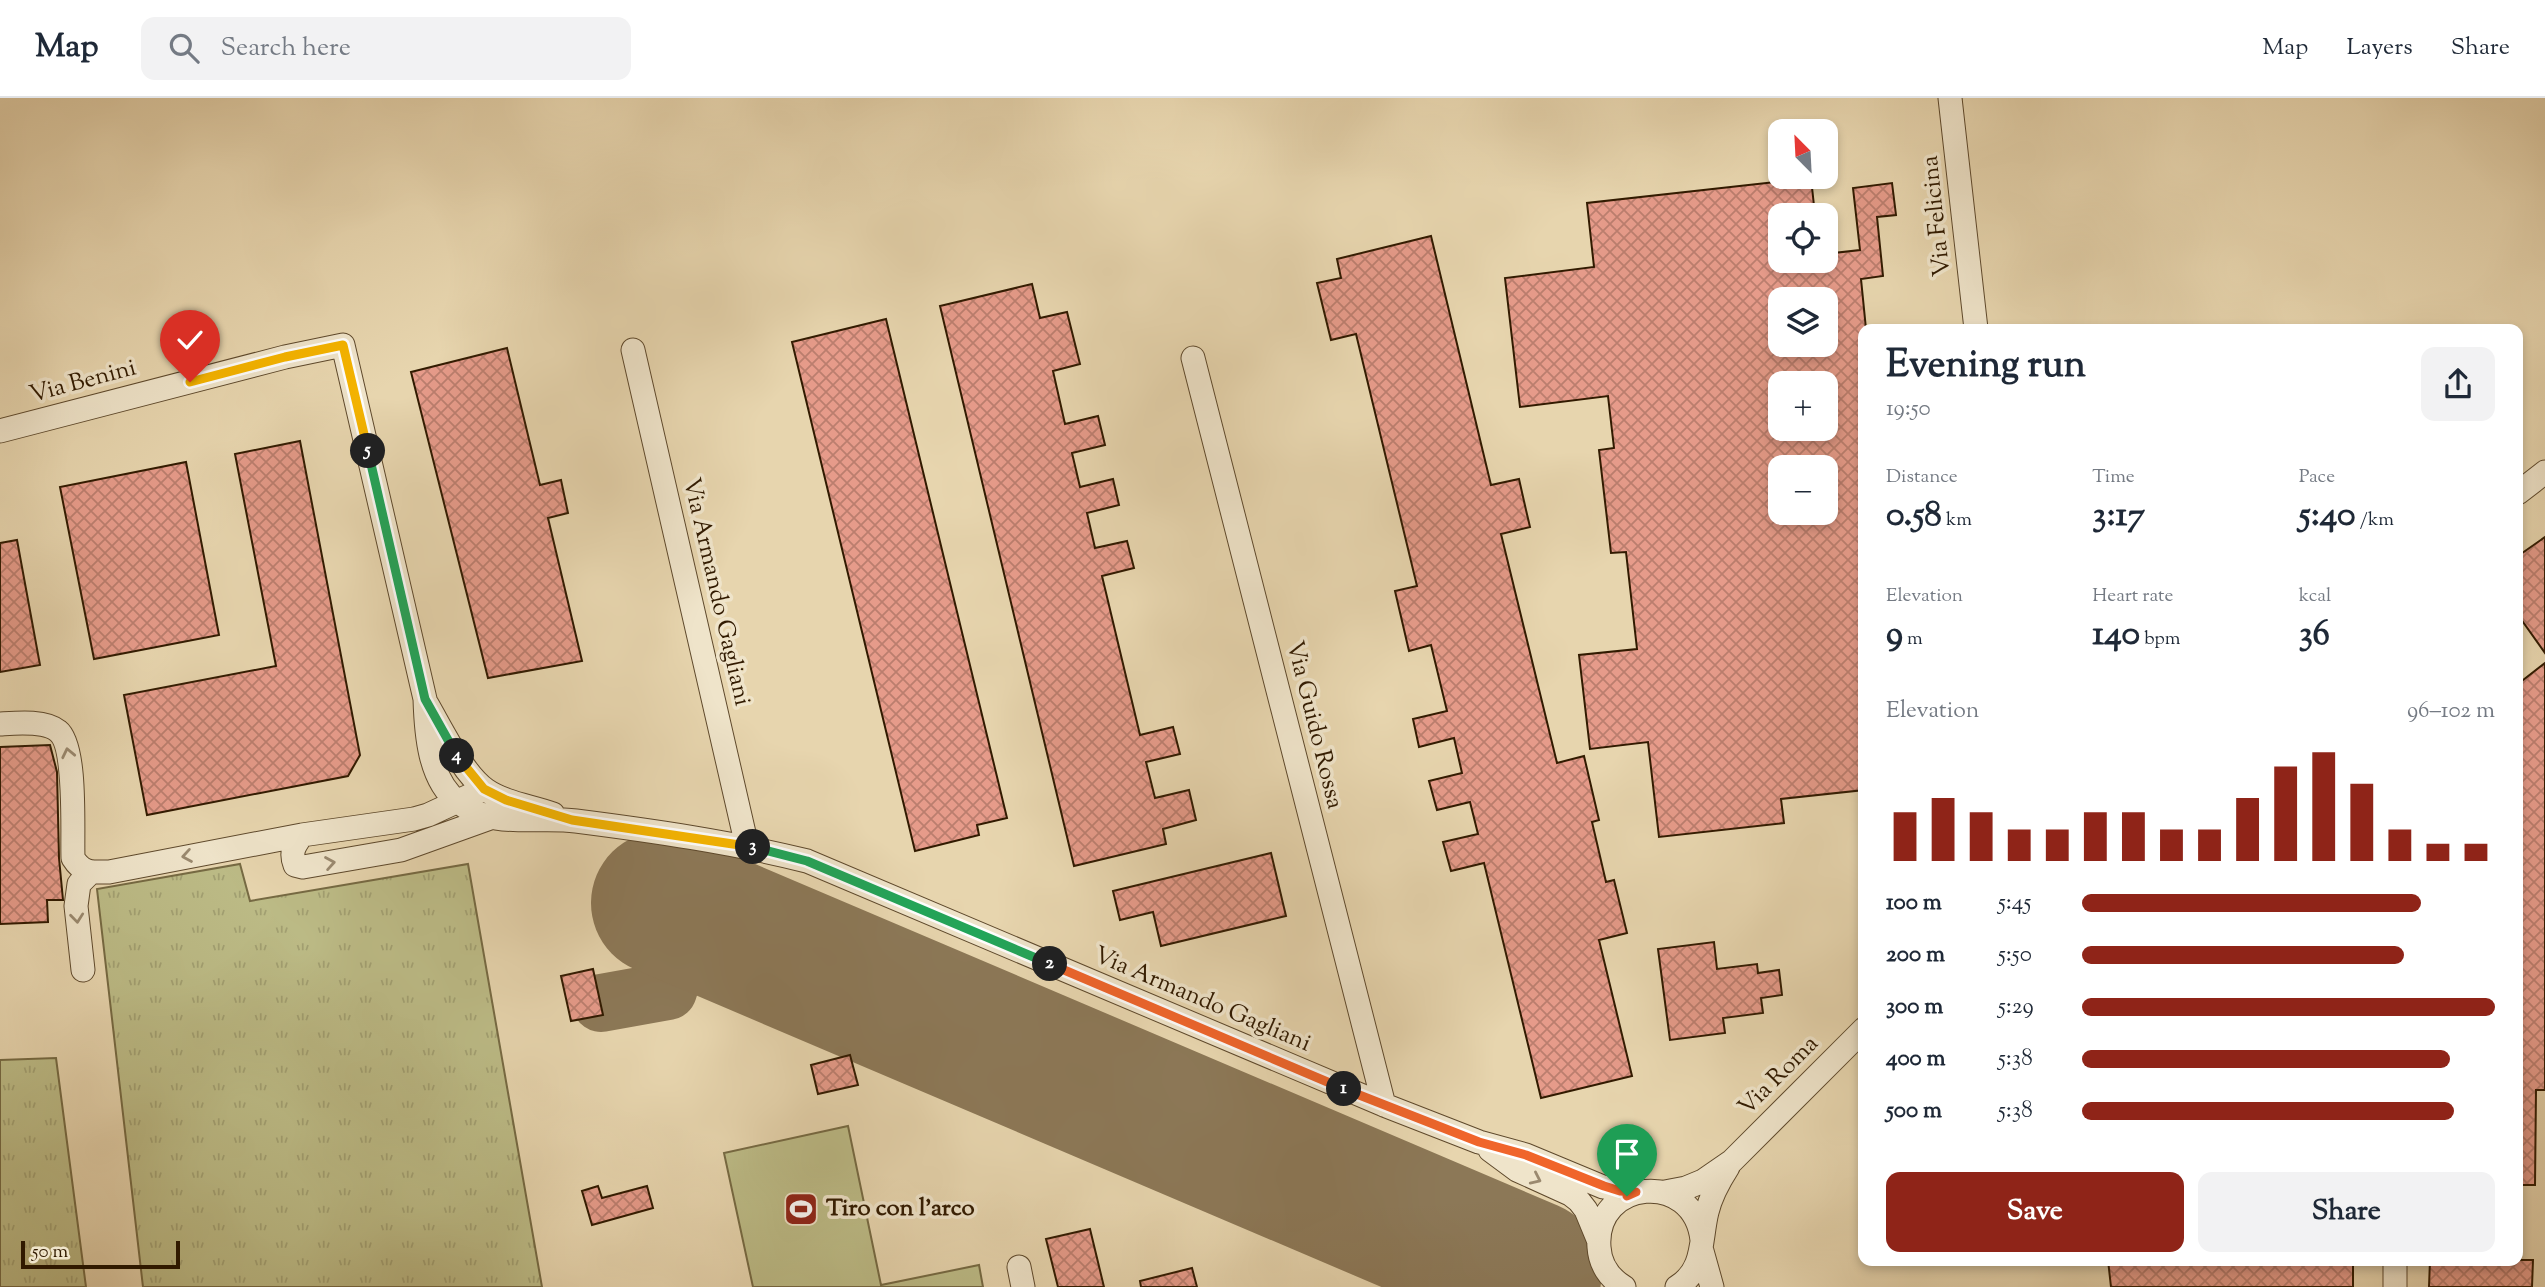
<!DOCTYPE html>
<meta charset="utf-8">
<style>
body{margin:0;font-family:"Sorts Mill Goudy",serif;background:#f2f2f3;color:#1f2937;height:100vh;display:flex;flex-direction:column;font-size:26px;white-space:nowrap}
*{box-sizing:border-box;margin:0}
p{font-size:23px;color:#747a83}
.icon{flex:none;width:38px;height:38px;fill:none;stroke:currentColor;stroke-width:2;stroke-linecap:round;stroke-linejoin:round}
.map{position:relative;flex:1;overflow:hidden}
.side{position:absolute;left:1858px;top:226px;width:665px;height:942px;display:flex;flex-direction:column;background:#fff;border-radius:14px;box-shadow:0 4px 10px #0003}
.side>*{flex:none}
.needle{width:46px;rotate:336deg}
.tools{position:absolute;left:1768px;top:21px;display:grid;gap:14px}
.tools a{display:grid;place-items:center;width:70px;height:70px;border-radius:14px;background:#fff;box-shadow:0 4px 10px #0003;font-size:35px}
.scale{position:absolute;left:21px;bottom:18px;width:159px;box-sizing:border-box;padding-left:7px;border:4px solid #311a00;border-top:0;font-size:19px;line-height:24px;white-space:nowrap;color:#311a00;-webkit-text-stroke:5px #efe4ca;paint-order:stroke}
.pin{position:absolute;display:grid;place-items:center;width:60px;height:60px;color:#fff;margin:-72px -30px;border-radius:50% 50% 50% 0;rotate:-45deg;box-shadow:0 0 7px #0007}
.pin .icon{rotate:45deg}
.km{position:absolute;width:35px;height:35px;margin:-18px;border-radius:50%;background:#222;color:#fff;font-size:19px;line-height:35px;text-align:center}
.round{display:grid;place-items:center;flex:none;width:74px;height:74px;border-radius:14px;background:#f2f2f3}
.summary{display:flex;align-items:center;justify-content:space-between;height:119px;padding:0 28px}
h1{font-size:38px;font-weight:700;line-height:52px}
.stats{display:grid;grid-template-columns:repeat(3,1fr);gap:10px;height:119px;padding:7px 28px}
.stats div{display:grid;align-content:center}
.stats b{font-size:35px;font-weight:700}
.stats small{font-size:19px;font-weight:400}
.stats p{font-size:19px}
.chart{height:196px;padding:14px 28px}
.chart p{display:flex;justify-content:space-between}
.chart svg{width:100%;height:126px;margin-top:7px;stroke:#8f2418;stroke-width:6}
.primary-button{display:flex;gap:14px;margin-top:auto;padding:14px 28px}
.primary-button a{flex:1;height:80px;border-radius:14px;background:#8f2418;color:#fff;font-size:28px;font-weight:700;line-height:80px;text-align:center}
.primary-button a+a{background:#f2f2f3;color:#1f2937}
ul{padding:0 28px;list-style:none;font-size:23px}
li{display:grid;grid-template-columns:112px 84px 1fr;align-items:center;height:52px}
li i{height:18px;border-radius:9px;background:#8f2418}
header{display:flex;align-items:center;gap:42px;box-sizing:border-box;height:98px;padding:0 35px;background:#fff;border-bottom:2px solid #e0e1e3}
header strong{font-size:33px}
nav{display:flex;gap:38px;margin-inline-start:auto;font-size:24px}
.search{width:490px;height:63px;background:#f2f2f3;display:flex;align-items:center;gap:18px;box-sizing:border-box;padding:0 24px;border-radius:14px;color:#747a83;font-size:26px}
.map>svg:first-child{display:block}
.grass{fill:url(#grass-tufts);stroke:#766a43;stroke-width:2}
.pitch{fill:#bcbb86;stroke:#766a43;stroke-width:2}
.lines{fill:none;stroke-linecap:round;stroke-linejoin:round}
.taxiway{stroke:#8c7857;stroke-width:58}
.runway{stroke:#8c7857;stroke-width:144}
.building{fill:url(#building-cross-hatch);stroke:#311a00;stroke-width:2;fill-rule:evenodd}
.minor-casing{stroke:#5e492c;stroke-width:25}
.minor{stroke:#efe4ca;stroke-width:23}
.oneway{stroke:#9a896f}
.split-1-casing{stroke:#fff;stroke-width:14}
.split-2-casing{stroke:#fff;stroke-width:14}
.split-3-casing{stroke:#fff;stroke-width:14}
.split-4-casing{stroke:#fff;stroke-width:14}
.split-5-casing{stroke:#fff;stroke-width:14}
.split-6-casing{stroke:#fff;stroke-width:14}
.split-1{stroke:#f0652b;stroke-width:9}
.split-2{stroke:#f0652b;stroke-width:9}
.split-3{stroke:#22a559;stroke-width:9}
.split-4{stroke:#f5b400;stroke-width:9}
.split-5{stroke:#22a559;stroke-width:9}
.split-6{stroke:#f5b400;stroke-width:9}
.labels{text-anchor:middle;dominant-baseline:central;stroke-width:7;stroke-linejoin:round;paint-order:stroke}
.street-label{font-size:24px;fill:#311a00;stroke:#efe4ca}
.poi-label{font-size:24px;font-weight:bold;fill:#311a00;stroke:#efe4ca;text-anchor:start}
</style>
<header>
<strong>Map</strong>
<div class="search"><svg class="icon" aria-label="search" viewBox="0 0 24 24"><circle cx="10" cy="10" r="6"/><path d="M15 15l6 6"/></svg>Search here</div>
<nav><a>Map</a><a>Layers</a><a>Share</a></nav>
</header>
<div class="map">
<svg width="2545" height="1189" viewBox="0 0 2545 1189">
<defs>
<pattern id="grass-tufts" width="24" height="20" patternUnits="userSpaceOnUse" patternTransform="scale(1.75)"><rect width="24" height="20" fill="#bcbb86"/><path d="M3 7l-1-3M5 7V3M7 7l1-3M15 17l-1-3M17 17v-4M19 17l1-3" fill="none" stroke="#a2a072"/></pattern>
<pattern id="building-cross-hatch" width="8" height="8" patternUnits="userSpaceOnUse" patternTransform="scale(1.75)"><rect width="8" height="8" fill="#e69b8a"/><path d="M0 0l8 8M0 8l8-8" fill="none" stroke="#bb7e6e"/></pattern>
</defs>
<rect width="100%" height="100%" fill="#e7d5ae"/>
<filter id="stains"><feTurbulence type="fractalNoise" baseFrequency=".00286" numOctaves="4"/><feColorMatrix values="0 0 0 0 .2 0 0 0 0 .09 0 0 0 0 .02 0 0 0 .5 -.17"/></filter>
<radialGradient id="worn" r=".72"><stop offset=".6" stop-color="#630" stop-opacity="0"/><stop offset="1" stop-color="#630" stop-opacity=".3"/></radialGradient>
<path class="grass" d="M240,766L250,803L468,766L542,1189H143L97,791Z
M56,960L86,1189H0V962Z"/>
<path class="pitch" d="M848,1028L881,1187L979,1167L983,1189H753L724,1055Z"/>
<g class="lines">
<path class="taxiway" d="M601,905L668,893L692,818"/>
<path class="runway" d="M663,805L1530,1174"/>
</g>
<path class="building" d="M1811,80L1815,117H1780V163H1825V156L1860,152L1853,90L1892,85L1896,117L1877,119L1883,178L1861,181L1866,231H1864V692L1781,701L1784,725L1659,739L1648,644L1590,651L1579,557L1637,551L1626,454L1611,455L1599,352L1614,350L1608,298L1520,309L1505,180L1594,169L1587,105ZM1780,201H1825V247H1780ZM1780,285H1825V331H1780ZM1780,369H1825V415H1780Z
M1431,138L1491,387L1519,381L1526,412L1530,429L1501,436L1557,665L1584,658L1599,722L1592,724L1606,784L1614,782L1627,835L1599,842L1632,978L1541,1000L1484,765L1451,773L1443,744L1478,736L1470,704L1437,712L1429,683L1462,675L1454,640L1419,649L1413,621L1447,613L1431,547L1409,553L1395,493L1417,488L1356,236L1331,242L1317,185L1341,180L1337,161Z
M1032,186L1040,220L1067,214L1080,266L1053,273L1065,326L1098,318L1105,347L1072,355L1080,389L1113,381L1119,407L1087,415L1095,450L1127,443L1134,470L1102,478L1140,637L1173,629L1180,656L1146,664L1155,700L1189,692L1196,722L1163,731L1166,746L1074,768L940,208Z
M886,221L1007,720L977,727L979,737L915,753L792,244Z
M507,250L540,387L561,382L568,415L548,420L582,563L488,580L411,274Z
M300,343L360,657L348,678L147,717L124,597L276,568L235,356Z
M186,364L219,537L94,561L60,389Z
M2545,439V555L2518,517V458Z
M17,442L40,567L0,574V445Z
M2545,565V992H2536L2535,1087H2518V586Z
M50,647L57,674L59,760L63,802H47L48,824L0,826V649Z
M1271,755L1286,818L1161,848L1153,814L1120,822L1113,793Z
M1714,844L1717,871L1757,866L1758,875L1779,872L1782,897L1761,900L1763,915L1723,920L1725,935L1670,942L1658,851Z
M593,871L603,917L571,923L561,878Z
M850,957L858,987L818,996L811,967Z
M598,1088L602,1100L647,1088L653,1110L592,1127L582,1093Z
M1090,1131L1104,1189H1058L1046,1141Z
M2108,1162H2353V1189H2111Z
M2430,1162H2533L2532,1189H2429Z
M1192,1170L1197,1189H1141L1140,1183Z"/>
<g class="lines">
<g class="minor-casing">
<path id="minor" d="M1950,0L1976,231
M633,252L747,748
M1193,260L1384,1007
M0,333L285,259L343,247L425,601C426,635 429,682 458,704C493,731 536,718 576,723C654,733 731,744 807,763L1384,1007L1479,1044L1526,1057L1603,1089L1636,1094
M2518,395L2545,374
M427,606C441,630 463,676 486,692C505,705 531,708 553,716
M0,626C16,625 45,622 58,633C77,648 72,734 73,760C83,776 92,774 109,774L302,737L414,721L428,717L484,691
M302,737C294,748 290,754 295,767L303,769L401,752L493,719
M83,872L76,808L79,786L91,774
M1490,1052L1517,1072L1570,1096L1579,1103L1586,1112L1598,1141
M1665,1094L1686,1090L1703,1083L1732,1063L1864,931
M1702,1153L1712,1189
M2395,1162V1189
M1019,1169L1023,1189
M1624,1189C1609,1180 1600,1166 1599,1149C1594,1081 1694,1071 1702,1142
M1677,1189C1705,1172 1700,1142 1707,1114C1711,1097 1719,1083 1728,1069"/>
</g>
<use href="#minor" class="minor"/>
</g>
<defs><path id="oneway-chevron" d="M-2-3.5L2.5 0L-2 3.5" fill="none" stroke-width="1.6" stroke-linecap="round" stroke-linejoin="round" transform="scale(1.75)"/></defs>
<g class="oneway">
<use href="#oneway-chevron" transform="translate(68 655) rotate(-102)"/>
<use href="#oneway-chevron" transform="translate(187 758) rotate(170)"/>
<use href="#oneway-chevron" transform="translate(330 765) rotate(-10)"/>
<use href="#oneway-chevron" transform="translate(77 820) rotate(84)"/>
<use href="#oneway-chevron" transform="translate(1536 1081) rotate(25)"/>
</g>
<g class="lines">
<g class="split-1-casing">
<path id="split-1" d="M1344,991L1479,1044L1526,1057L1604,1088L1620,1093L1636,1094L1627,1098"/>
</g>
<g class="split-2-casing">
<path id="split-2" d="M1050,866L1344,991"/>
</g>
<g class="split-3-casing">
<path id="split-3" d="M753,749L807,763L1050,866"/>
</g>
<g class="split-4-casing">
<path id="split-4" d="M457,658L484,691L506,702L572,722L753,749"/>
</g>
<g class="split-5-casing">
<path id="split-5" d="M368,353L425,601L457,658"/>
</g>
<g class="split-6-casing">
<path id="split-6" d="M190,284L285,259L343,247L368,353"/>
</g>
<use href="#split-1" class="split-1"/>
<use href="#split-2" class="split-2"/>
<use href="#split-3" class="split-3"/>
<use href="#split-4" class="split-4"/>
<use href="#split-5" class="split-5"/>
<use href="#split-6" class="split-6"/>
</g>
<defs>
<g id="stadium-square" transform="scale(1.75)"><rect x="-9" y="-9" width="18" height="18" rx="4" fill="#8f2418" stroke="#efe4ca"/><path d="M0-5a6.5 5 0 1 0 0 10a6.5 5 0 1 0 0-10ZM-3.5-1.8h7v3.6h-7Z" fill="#fff"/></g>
</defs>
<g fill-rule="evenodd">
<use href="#stadium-square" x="801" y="1111"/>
</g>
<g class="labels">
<g class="street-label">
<text transform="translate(1937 118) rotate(-96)">Via Felicina</text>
<text transform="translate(83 284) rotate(-15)">Via Benini</text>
<text transform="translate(716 494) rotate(77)">Via Armando Gagliani</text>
<text transform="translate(1314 627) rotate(76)">Via Guido Rossa</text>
<text transform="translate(1202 902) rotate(23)">Via Armando Gagliani</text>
<text transform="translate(1779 978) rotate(-45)">Via Roma</text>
</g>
<g class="poi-label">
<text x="826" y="1111">Tiro con l'arco</text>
</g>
</g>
<rect width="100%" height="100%" filter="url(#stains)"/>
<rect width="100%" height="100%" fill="url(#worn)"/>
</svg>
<div class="tools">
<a><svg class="needle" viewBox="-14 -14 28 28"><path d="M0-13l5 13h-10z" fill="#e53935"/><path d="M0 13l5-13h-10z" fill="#747a83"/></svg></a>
<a><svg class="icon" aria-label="locate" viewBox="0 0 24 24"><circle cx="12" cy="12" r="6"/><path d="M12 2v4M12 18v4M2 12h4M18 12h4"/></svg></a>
<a><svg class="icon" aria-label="layers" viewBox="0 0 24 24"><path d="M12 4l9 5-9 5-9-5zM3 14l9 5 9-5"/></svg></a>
<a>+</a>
<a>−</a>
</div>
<div class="scale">50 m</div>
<div class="pin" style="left:1627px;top:1098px;background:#1e9e55"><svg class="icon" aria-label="arrive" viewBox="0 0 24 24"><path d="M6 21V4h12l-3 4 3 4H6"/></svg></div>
<div class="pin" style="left:190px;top:284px;background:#d93025"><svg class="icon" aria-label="check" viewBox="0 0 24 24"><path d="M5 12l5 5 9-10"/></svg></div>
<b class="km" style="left:1344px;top:991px">1</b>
<b class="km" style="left:1050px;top:866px">2</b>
<b class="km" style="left:753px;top:749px">3</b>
<b class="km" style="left:457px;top:658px">4</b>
<b class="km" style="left:368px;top:353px">5</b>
<section class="side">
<div class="summary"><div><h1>Evening run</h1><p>19:50</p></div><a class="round"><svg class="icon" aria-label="share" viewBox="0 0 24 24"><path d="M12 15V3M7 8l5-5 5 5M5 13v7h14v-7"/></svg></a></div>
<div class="stats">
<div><p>Distance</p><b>0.58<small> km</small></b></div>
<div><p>Time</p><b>3:17</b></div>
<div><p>Pace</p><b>5:40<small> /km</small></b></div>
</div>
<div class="stats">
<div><p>Elevation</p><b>9<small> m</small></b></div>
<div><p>Heart rate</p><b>140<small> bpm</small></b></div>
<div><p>kcal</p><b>36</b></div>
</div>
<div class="chart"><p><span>Elevation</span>96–102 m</p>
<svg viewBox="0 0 160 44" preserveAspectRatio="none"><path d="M5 44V27M15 44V22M25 44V27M35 44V33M45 44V33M55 44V27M65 44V27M75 44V33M85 44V33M95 44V22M105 44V11M115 44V6M125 44V17M135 44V33M145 44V38M155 44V38"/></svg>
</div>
<ul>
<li><b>100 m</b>5:45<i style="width:82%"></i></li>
<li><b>200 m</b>5:50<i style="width:78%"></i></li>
<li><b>300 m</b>5:29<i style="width:100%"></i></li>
<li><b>400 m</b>5:38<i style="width:89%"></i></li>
<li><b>500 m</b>5:38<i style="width:90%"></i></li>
</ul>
<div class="primary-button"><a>Save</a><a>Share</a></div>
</section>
</div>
